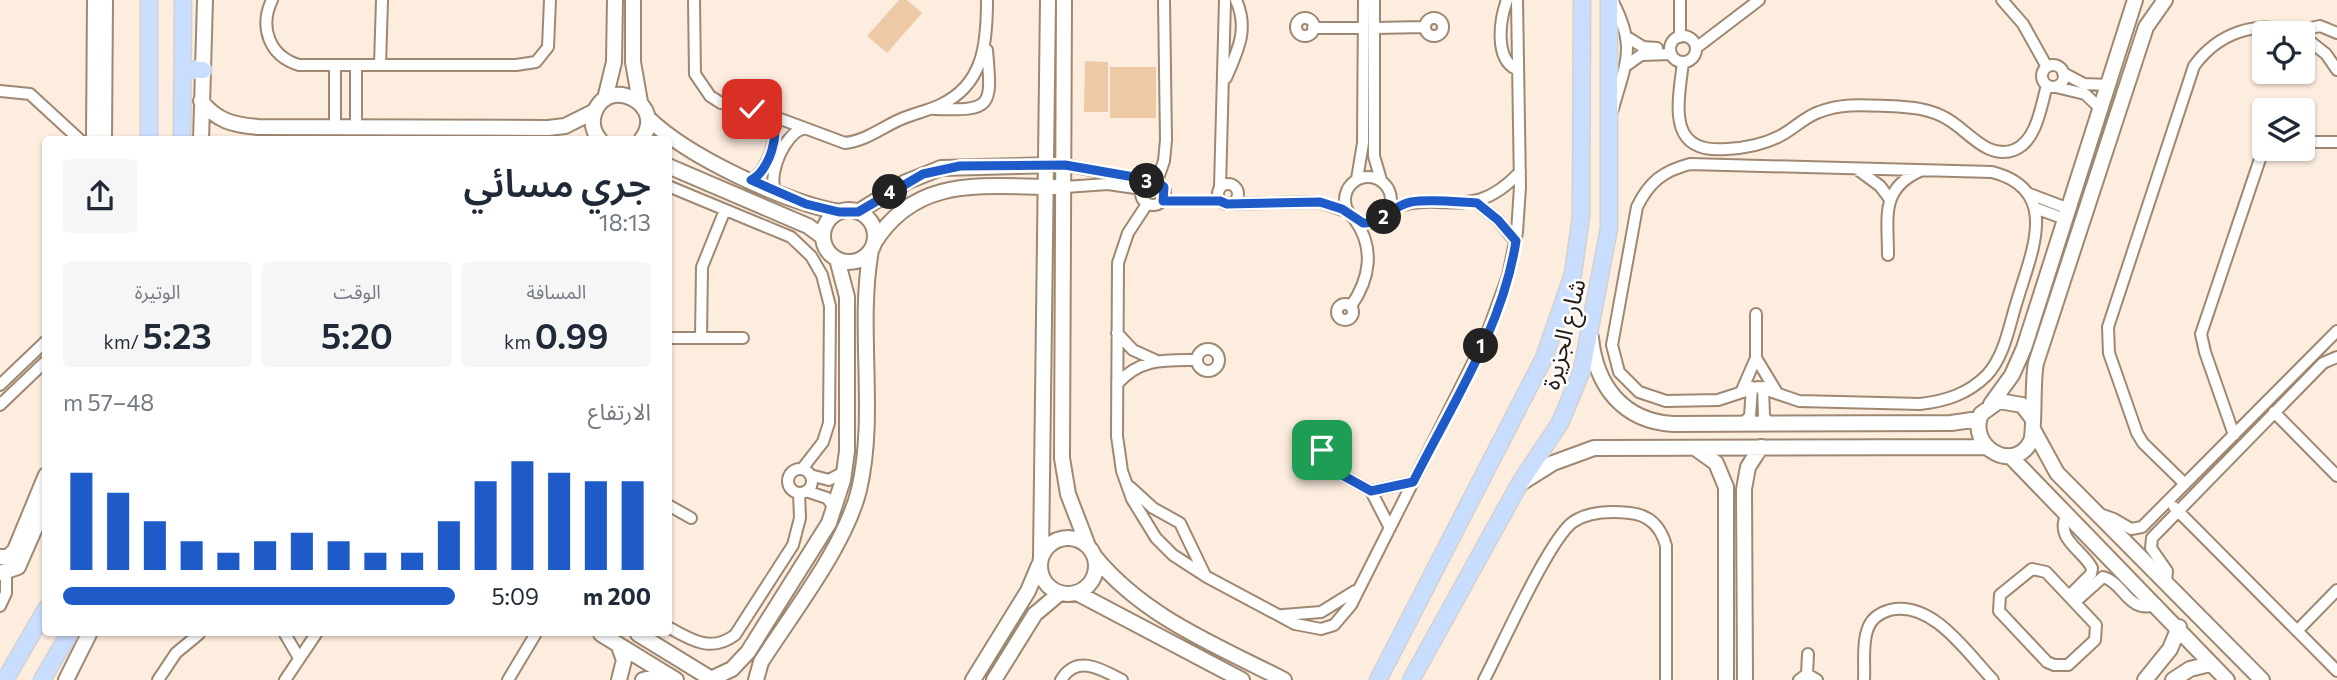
<!DOCTYPE html>
<html lang="ar">
<meta charset="utf-8">
<style>
body{margin:0;font-family:Commissioner,"Noto Sans Arabic",sans-serif;background:#f6f6f7;color:#1f2937;direction:rtl;height:100vh;display:flex;flex-direction:column;font-size:26px;white-space:nowrap}
*{box-sizing:border-box;margin:0}
p{font-size:23px;color:#747a83}
.icon{flex:none;width:38px;height:38px;fill:none;stroke:currentColor;stroke-width:2;stroke-linecap:round;stroke-linejoin:round}
.map{position:relative;flex:1;overflow:hidden;direction:ltr}
.side{position:absolute;left:42px;top:136px;width:630px;height:500px;display:flex;flex-direction:column;background:#fff;border-radius:7px;box-shadow:0 2px 5px #0004;direction:rtl}
.side>*{flex:none}
.tools{position:absolute;left:2252px;top:21px;display:grid;gap:14px}
.tools a{display:grid;place-items:center;width:63px;height:63px;border-radius:7px;background:#fff;box-shadow:0 2px 5px #0004;font-size:35px}
.pin{position:absolute;display:grid;place-items:center;width:60px;height:60px;color:#fff;margin:-30px;border-radius:14px;box-shadow:0 4px 10px #0006}
.km{position:absolute;width:35px;height:35px;margin:-18px;border-radius:50%;background:#222;color:#fff;font-size:19px;line-height:35px;text-align:center}
.round{display:grid;place-items:center;flex:none;width:74px;height:74px;border-radius:7px;background:#f6f6f7}
.head{display:flex;align-items:center;justify-content:space-between;height:119px;padding:0 21px}
h1{font-size:38px;font-weight:600;line-height:52px}
.stats{display:grid;grid-template-columns:repeat(3,1fr);gap:10px;height:119px;padding:7px 21px}
.stats div{display:grid;align-content:center;border-radius:7px;background:#f6f6f7;text-align:center}
.stats b{font-size:35px;font-weight:600}
.stats small{font-size:19px;font-weight:400}
.stats p{font-size:19px}
.chart{height:196px;padding:14px 21px}
.chart p{display:flex;justify-content:space-between}
.chart svg{width:100%;height:126px;margin-top:7px;stroke:#1e5bc8;stroke-width:6}
ul{padding:0 21px;list-style:none;font-size:23px}
li{display:grid;grid-template-columns:112px 84px 1fr;align-items:center;height:52px}
li i{height:18px;border-radius:9px;background:#1e5bc8}
.map>svg:first-child{display:block}
.green{fill:#eec9a6}
.lines{fill:none;stroke-linecap:round;stroke-linejoin:round}
.street-casing{stroke:#9f8872;stroke-width:14}
.secondary-casing{stroke:#9f8872;stroke-width:18}
.primary-casing{stroke:#d3d1d0;stroke-width:19}
.street{stroke:#fff;stroke-width:10}
.secondary{stroke:#fff;stroke-width:14}
.primary{stroke:#c9ddff;stroke-width:16}
.route-casing{stroke:#fff;stroke-width:14}
.route{stroke:#1e5bc8;stroke-width:9}
.labels{text-anchor:middle;dominant-baseline:central;stroke-width:5;stroke-linejoin:round;paint-order:stroke}
.street-label{font-size:24px;fill:#241b12;stroke:#fdfdfd}
</style>
<div class="map">
<svg width="2337" height="680" viewBox="0 0 2337 680">
<rect width="100%" height="100%" fill="#fdeddf"/>
<path class="green" d="M899,0H907L922,13L887,53L867,36Z
M1085,61L1108,62V112H1084Z
M1110,67H1156V118H1110Z"/>
<g class="lines">
<g class="street-casing">
<path id="street" d="M272,0C259,27 269,56 299,65H516L536,62L548,47L550,0
M694,0L695,74L710,96L721,103L759,111L845,143C865,141 881,128 899,120C912,114 927,111 940,105C984,85 987,43 987,0
M1374,0V156L1381,180
M1507,0C1500,19 1494,58 1516,69
M1612,0C1637,48 1626,61 1613,109
M1680,0V37
M2002,0L2023,24L2047,67
M1425 27a9 9 0 1 1 18 0a9 9 0 1 1-18 0Z
M1296 27a9 9 0 1 1 18 0a9 9 0 1 1-18 0Z
M1313,28H1363
M1374,28L1425,27
M2293,32L2320,26L2337,33
M2303,36L2326,54L2337,70
M1670 49a13 13 0 1 1 26 0a13 13 0 1 1-26 0Z
M1627,37L1643,47L1657,48
M1696,48L1759,0
M1683,62C1678,105 1666,154 1727,149C1746,148 1762,145 1778,137C1793,130 1804,117 1819,112C1842,103 1864,105 1888,106C1910,107 1930,108 1949,120C1969,132 1988,160 2014,150C2037,141 2041,106 2047,85
M380,65L382,0
M1627,65L1641,55L1671,54
M2042 76a11 11 0 1 1 22 0a11 11 0 1 1-22 0Z
M2063,73L2084,84L2109,85
M1226,78C1238,50 1249,29 1236,0
M2056,87L2085,94L2101,109
M0,91L30,94L80,140
M934,109C993,111 992,107 987,50
M335,127V65
M356,127V65
M2303,142H2337
M1690,164L1992,172C2062,190 2031,253 2017,301C2009,326 2005,355 1987,375C1968,394 1946,401 1920,404L1799,401L1758,387L1718,400L1666,401L1639,392L1619,372L1612,345L1637,207C1649,182 1663,171 1690,164Z
M1065,165L1149,181
M1857,169L1880,186L1889,198
M1345 200a23 23 0 1 1 46 0a23 23 0 1 1-46 0Z
M1357,179L1363,143L1364,0
M751,180C768,172 781,132 772,116
M1141 193a12 12 0 1 1 24 0a12 12 0 1 1-24 0Z
M1157,181L1164,161L1166,140L1164,0
M1218 194a10 10 0 1 1 20 0a10 10 0 1 1-20 0Z
M668,186L791,237L811,256L822,275L830,306L829,423L823,442L802,469
M1065,187L1108,184L1142,189
M1220,187L1225,0
M775,190C768,173 785,133 803,129
M2027,193L2069,209
M1163,201H1220
M1477,203L1498,220L1515,241
M1147,204L1128,233L1118,263L1117,436L1122,471L1132,499L1156,538L1173,555L1207,577L1295,624L1321,629L1334,625L1351,605L1485,339L1508,276L1517,232L1520,187L1517,0
M1231,204L1319,202L1348,212
M2035,208L2065,219
M1390,209C1445,188 1470,225 1520,172
M1888,255C1888,217 1880,189 1920,171
M1337 312a8 8 0 1 1 16 0a8 8 0 1 1-16 0Z
M1351,306C1370,279 1375,248 1355,220
M1117,333L1133,350L1155,360
M668,338H743
M701,338L702,267L725,210
M1197 360a11 11 0 1 1 22 0a11 11 0 1 1-22 0Z
M1756,358L1776,391
M1117,384C1140,358 1164,360 1196,360
M0,385L46,341
M1763,387L1764,416L1769,424
M1742,390L1756,358V314
M0,405L46,361
M2274,412L2337,476
M1742,424L1750,416L1752,387
M2234,435L2205,352L2201,334L2261,156L2270,149
M1307 460a10 10 0 1 1 20 0a10 10 0 1 1-20 0Z
M1326,466L1371,491L1390,528
M788 481a12 12 0 1 1 24 0a12 12 0 1 1-24 0Z
M810,475L829,480L845,471
M2185,484L2143,443L2137,433L2109,353L2108,327L2194,66C2218,33 2257,19 2296,33
M1130,487L1153,508L1180,523L1205,575
M806,491L827,498L835,509
M1371,491L1413,482
M668,505L691,518
M2174,507L2337,671
M2097,513L2114,519L2131,529L2142,527L2337,331
M2067,514C2054,539 2082,549 2092,568L2091,574L2069,596
M2032,569L2046,572L2096,625L2095,640L2068,665H2054L2047,662L1999,611L2000,595Z
M2166,582L2167,571L2151,548L2152,538L2323,363L2337,357
M2075,602L2103,577C2125,583 2127,614 2157,605
M0,606L6,593V573
M1283,615L1321,612L1355,591
M668,627C691,640 711,653 735,635L793,545L800,518L799,493
M2297,631L2337,590
M285,634L299,658
M1807,674L1808,654
M158,680L176,653L199,634
M285,680L316,634
M508,680L535,635
M1061,680C1077,654 1101,669 1122,680
M1484,680C1501,648 1549,539 1573,522C1589,511 1611,511 1630,513C1650,515 1661,527 1666,546V680
M1799,680L1807,674L1817,680
M1864,680C1865,665 1862,646 1867,631C1870,620 1879,613 1890,610C1933,600 1968,654 1993,680"/>
</g>
<g class="secondary-casing">
<path id="secondary" d="M633,0V62L640,102
M1064,0L1062,458L1068,494L1088,546
M605,99L614,62L615,0
M201,101C217,121 233,125 258,127L548,128L565,126L595,111
M648,118C688,157 785,202 839,212
M94,140L95,0
M104,140L105,0
M201,140L205,0
M600,140C594,133 591,124 594,114C607,73 669,105 641,140
M668,166L808,226L823,237
M823 236a26 26 0 1 1 52 0a26 26 0 1 1-52 0Z
M858,212L906,182L941,168L1053,165
M874,243C917,174 984,187 1055,187
M1591,338C1596,386 1623,421 1673,424L1951,423L1979,419
M1991,404L2012,375L2024,348L2135,0
M2032,418L2022,405L1999,401L1981,414C1967,448 2015,474 2031,441C2035,431 2032,381 2036,363L2146,27L2165,0
M2034,431L2057,473L2262,680
M1695,448L1716,463L1726,487V680
M2010,456L2227,680
M1521,483L1553,463L1594,448L1985,447
M1040 566a28 28 0 1 1 56 0a28 28 0 1 1-56 0Z
M0,557H8L15,550L46,475
M1041,557L1048,0
M1095,557C1144,617 1216,645 1284,680
M0,573L18,567L46,503
M1077,593L1242,680
M601,634L676,680
M638,634L713,680
M618,644L624,660L619,680
M711,679L732,669L748,652L829,523L843,480L847,451V297L837,259
M66,680L89,634
M643,680L666,674
M756,680L761,662C793,612 845,546 859,490C877,413 857,328 871,250
M973,680L1028,591L1039,565
M994,680L1035,614L1060,593
M1745,680L1744,489L1748,467L1761,447
M2145,680L2170,649L2179,627
M2173,680L2190,669L2210,664"/>
</g>
<g class="primary-casing">
<path id="primary" d="M183,69L203,70
M149,140V0
M182,140L183,0
M5,680L46,609
M42,680L69,634
M1378,680L1544,358L1573,274L1581,216L1582,0
M1411,680L1520,483L1560,423L1582,370L1609,228V0"/>
</g>
<use href="#street" class="street"/>
<use href="#secondary" class="secondary"/>
<use href="#primary" class="primary"/>
</g>
<g class="lines">
<g class="route-casing">
<path id="route" d="M752,109L772,116C781,132 769,172 751,180L806,204L839,212H858L923,174L960,166L1065,165L1157,181L1164,187L1163,201H1220L1227,204L1320,202L1342,209L1363,223C1384,224 1390,206 1411,202C1432,199 1456,202 1477,203L1498,220L1516,241C1503,327 1451,406 1413,482L1371,491L1326,466L1327,457L1322,450"/>
</g>
<use href="#route" class="route"/>
</g>
<g class="labels">
<g class="street-label">
<text transform="translate(1563 334) rotate(-76)">شارع الجزيرة</text>
</g>
</g>
</svg>
<div class="tools">
<a><svg class="icon" aria-label="locate" viewBox="0 0 24 24"><circle cx="12" cy="12" r="6"/><path d="M12 2v4M12 18v4M2 12h4M18 12h4"/></svg></a>
<a><svg class="icon" aria-label="layers" viewBox="0 0 24 24"><path d="M12 4l9 5-9 5-9-5zM3 14l9 5 9-5"/></svg></a>
</div>
<div class="pin" style="left:1322px;top:450px;background:#1e9e55"><svg class="icon" aria-label="arrive" viewBox="0 0 24 24"><path d="M6 21V4h12l-3 4 3 4H6"/></svg></div>
<div class="pin" style="left:752px;top:109px;background:#d93025"><svg class="icon" aria-label="check" viewBox="0 0 24 24"><path d="M5 12l5 5 9-10"/></svg></div>
<b class="km" style="left:1481px;top:346px">1</b>
<b class="km" style="left:1384px;top:217px">2</b>
<b class="km" style="left:1147px;top:181px">3</b>
<b class="km" style="left:890px;top:192px">4</b>
<section class="side">
<div class="head"><div><h1>جري مسائي</h1><p>18:13</p></div><a class="round"><svg class="icon" aria-label="share" viewBox="0 0 24 24"><path d="M12 15V3M7 8l5-5 5 5M5 13v7h14v-7"/></svg></a></div>
<div class="stats">
<div><p>المسافة</p><b>0.99<small> km</small></b></div>
<div><p>الوقت</p><b>5:20</b></div>
<div><p>الوتيرة</p><b>5:23<small> /km</small></b></div>
</div>
<div class="chart"><p><span>الارتفاع</span>48–57 m</p>
<svg viewBox="0 0 160 44" preserveAspectRatio="none"><path d="M5 44V10M15 44V17M25 44V27M35 44V34M45 44V38M55 44V34M65 44V31M75 44V34M85 44V38M95 44V38M105 44V27M115 44V13M125 44V6M135 44V10M145 44V13M155 44V13"/></svg>
</div>
<ul>
<li><b>200 m</b>5:09<i style="width:100%"></i></li>
</ul>
</section>
</div>
